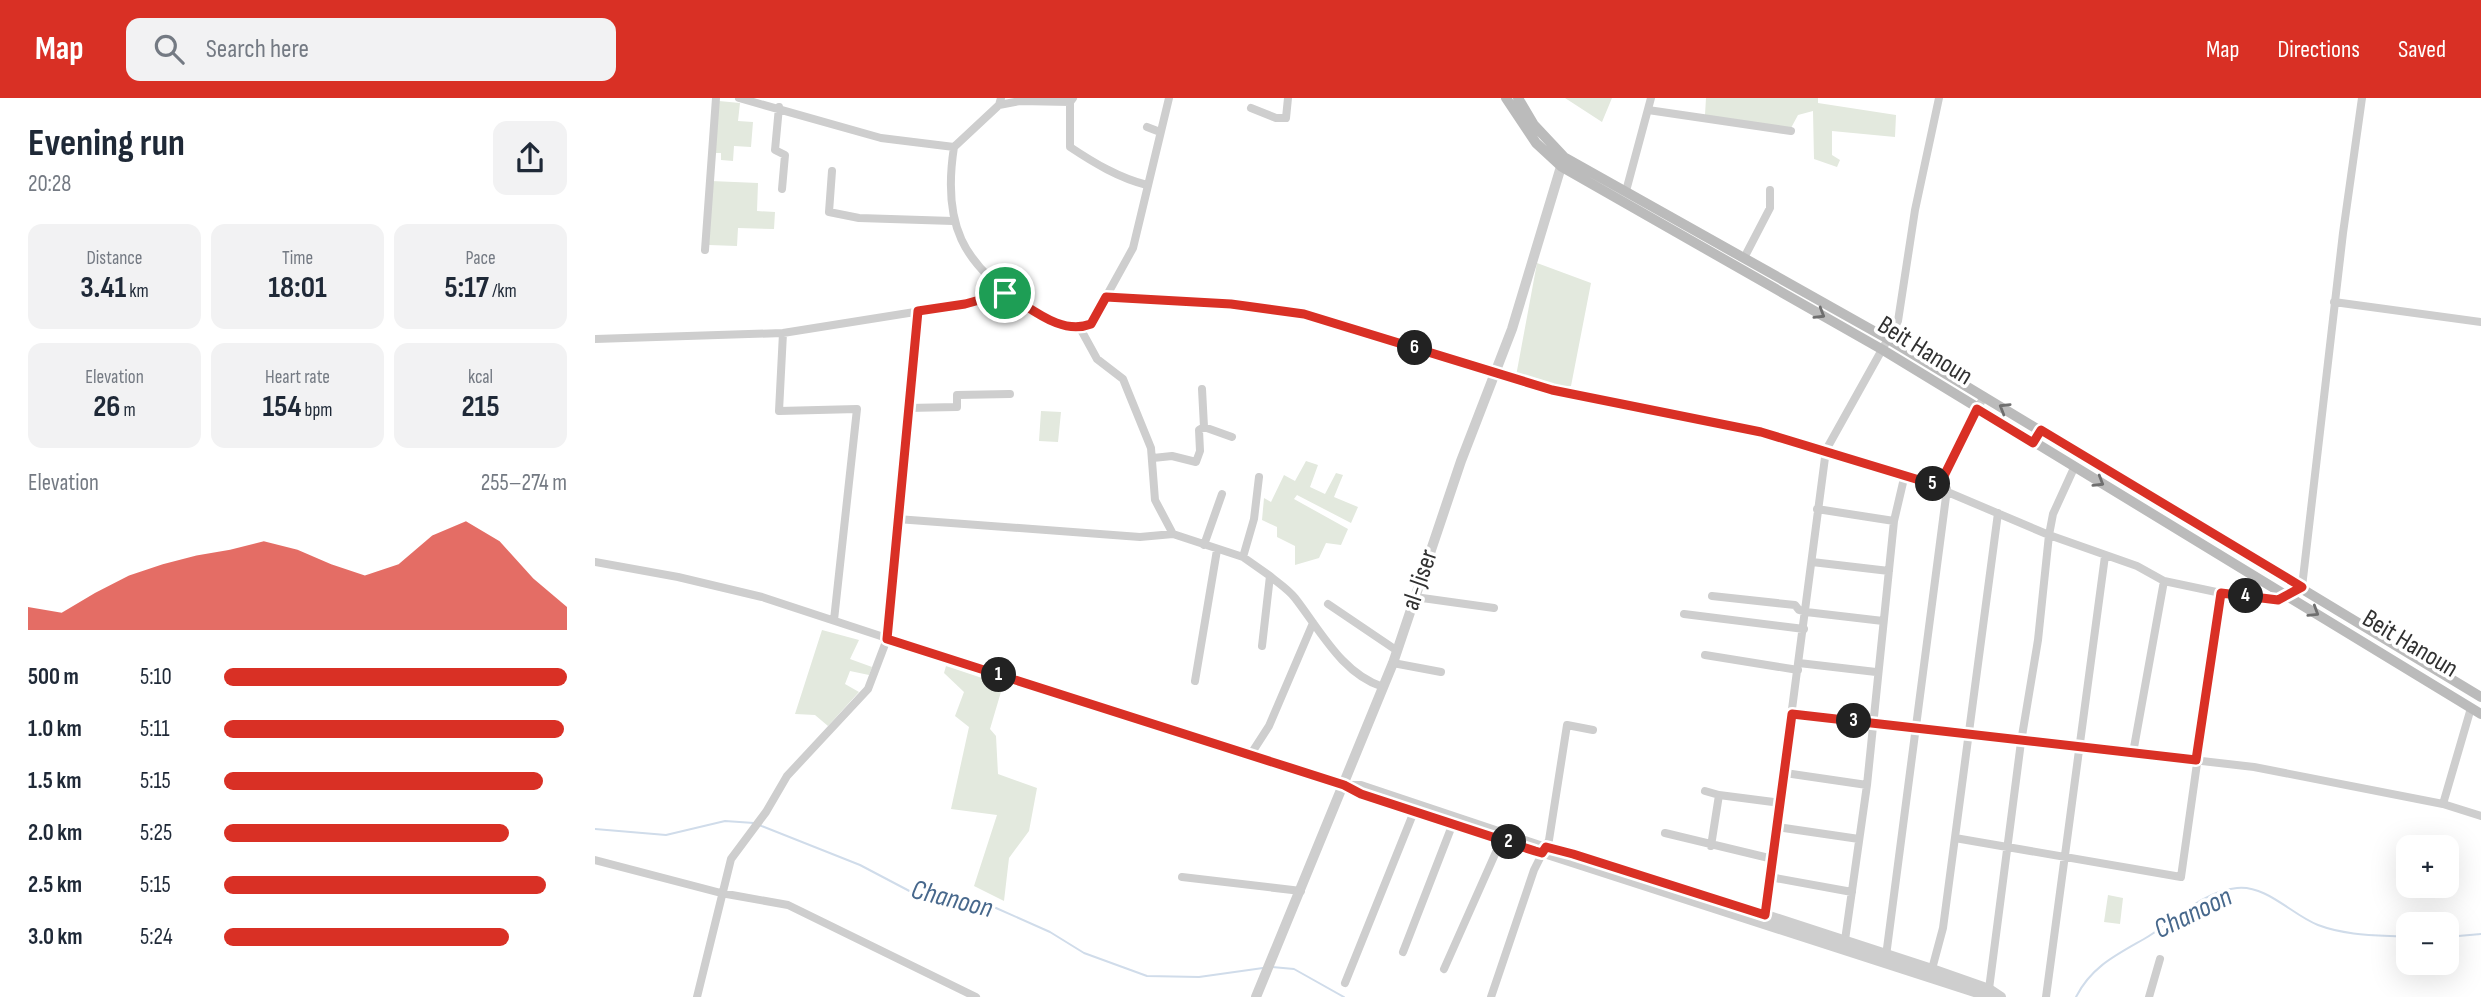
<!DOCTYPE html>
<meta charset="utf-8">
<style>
body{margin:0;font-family:"Sofia Sans Condensed",sans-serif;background:#f2f2f3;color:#1f2937;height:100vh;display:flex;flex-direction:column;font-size:26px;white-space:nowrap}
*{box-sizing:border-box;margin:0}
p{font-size:23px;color:#747a83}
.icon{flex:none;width:38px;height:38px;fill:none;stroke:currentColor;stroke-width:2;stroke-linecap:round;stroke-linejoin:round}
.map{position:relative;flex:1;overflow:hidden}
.side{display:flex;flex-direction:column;background:#fff;width:595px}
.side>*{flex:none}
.controls{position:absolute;left:1801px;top:737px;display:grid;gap:14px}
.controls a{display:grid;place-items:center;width:63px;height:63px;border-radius:14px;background:#fff;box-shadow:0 7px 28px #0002;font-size:35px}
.pin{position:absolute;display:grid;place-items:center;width:60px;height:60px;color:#fff;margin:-30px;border:4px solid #fff;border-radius:50%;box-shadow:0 2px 7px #0007}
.km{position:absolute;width:35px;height:35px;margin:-18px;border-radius:50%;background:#222;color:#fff;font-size:19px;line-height:35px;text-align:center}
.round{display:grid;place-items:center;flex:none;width:74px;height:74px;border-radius:14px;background:#f2f2f3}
.headline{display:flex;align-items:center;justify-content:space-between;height:119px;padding:0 28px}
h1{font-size:38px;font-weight:700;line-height:52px}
.stats{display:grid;grid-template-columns:repeat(3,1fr);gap:10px;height:119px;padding:7px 28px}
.stats div{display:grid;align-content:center;border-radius:14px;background:#f2f2f3;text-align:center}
.stats b{font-size:30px;font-weight:700}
.stats small{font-size:19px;font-weight:400}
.stats p{font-size:19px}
.chart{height:196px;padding:14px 28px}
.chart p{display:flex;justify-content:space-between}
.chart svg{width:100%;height:126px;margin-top:7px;fill:#d93025;opacity:.7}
ul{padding:0 28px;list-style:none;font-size:23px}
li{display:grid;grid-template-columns:112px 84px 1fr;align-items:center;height:52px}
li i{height:18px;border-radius:9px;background:#d93025}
header{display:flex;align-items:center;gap:42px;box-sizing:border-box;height:98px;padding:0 35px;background:#d93025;color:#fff}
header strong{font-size:33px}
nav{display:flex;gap:38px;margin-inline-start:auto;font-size:24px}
.search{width:490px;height:63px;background:#f2f2f3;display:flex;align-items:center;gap:18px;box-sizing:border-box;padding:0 24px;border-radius:14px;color:#747a83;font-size:26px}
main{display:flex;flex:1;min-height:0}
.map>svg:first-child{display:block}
.green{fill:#e3e9de}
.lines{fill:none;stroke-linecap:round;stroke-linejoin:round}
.stream{stroke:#d0dcea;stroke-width:2}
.minor{stroke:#cecece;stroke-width:8}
.tertiary{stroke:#cecece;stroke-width:10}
.secondary{stroke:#bbb;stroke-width:10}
.oneway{stroke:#6f6f6f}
.route-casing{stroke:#fff;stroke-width:14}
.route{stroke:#d93025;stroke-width:9}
.labels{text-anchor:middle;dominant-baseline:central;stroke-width:7;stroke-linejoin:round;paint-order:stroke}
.street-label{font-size:26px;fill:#313131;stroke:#fff}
.water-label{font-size:28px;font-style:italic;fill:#47688c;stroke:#fff}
</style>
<header>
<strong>Map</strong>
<div class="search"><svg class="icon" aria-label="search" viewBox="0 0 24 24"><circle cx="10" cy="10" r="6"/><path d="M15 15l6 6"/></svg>Search here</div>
<nav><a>Map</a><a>Directions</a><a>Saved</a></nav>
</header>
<main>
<section class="side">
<div class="headline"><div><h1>Evening run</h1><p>20:28</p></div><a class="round"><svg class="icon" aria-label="share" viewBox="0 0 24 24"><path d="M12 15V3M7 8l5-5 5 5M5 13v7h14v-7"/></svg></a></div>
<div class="stats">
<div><p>Distance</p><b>3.41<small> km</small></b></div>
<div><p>Time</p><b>18:01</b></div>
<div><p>Pace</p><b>5:17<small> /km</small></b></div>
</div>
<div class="stats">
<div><p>Elevation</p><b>26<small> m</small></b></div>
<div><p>Heart rate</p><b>154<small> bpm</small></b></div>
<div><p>kcal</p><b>215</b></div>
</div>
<div class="chart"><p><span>Elevation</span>255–274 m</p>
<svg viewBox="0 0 160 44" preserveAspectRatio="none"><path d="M0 44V36L10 38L20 31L30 25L40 21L50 18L60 16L70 13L80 16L90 21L100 25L110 21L120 11L130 6L140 13L150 26L160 36V44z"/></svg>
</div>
<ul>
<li><b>500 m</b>5:10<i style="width:100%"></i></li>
<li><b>1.0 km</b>5:11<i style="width:99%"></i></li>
<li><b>1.5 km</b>5:15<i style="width:93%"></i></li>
<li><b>2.0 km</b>5:25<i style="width:83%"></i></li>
<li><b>2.5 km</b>5:15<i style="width:94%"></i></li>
<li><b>3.0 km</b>5:24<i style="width:83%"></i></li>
</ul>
</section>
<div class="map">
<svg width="1886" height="899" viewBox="0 0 1886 899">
<rect width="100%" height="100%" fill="#fff"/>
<path class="green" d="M970,0H1017L1007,24Z
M1111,0H1223V5L1301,17L1300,39L1237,33V57L1245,62L1242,69L1219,61L1218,13L1203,17L1196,30L1110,17Z
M124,3L145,5L143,23L158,24L156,49L139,48L138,63L126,62V55H120Z
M116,83L163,85L162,113L180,114L179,131L143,130L142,148L114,147Z
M942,165L996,185L976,288L962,289L921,278Z
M446,313L466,314L463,344L444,343Z
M711,363L723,367L715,389L730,396L741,375L748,377L739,399L763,409L756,425L702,397L699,401L753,431L746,447L731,445L724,460L700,467V448L682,439V429L667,422L669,400L676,404L689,377L700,383Z
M227,532L264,542L255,561L277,569L274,577L255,573L250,586L264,594L233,628L220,617L200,616Z
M351,568L408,587L395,631L401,638L403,676L442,690L434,733L414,760L409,803L379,788L402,717L356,711L374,629L360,618L369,594L349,575Z
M1513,797L1528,800L1525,826L1509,824Z"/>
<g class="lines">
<path class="stream" d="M164,727L265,767L322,797L382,804L401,810L455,834L489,855L552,878L604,879L668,870
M0,731L71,737L130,723L159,725
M1852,839L1886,836
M677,869L699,871L749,899
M1481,899C1496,869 1521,857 1549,841C1577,825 1607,793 1642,790C1672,787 1697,817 1723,827C1752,838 1783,837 1813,839"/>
<path class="minor" d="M144,0L286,40L359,49
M406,0L404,7L359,49C347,126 367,166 431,208C448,218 465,229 485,230L502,261L528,281L532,291L556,350L560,402L578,436L648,459L675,478L667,548
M475,4V49C499,65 524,80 552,87
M404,7L425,3L475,4L478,0
M184,9L180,52L190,57L187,91
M656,10L681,20H691L693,0
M1053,12L1196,33
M552,29L565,34
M237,73L234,114L264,120L358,123
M1031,93L1056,0
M110,152L121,0
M1149,160L1175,110V92
M511,199L636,206L709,216L957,292L1166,334L1310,376L1454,437L1542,468L1569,483L1626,495L1683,502L1707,489L1748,135L1767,0
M1739,204L1886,224
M485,230L496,226L538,150L574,0
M188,235L184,313L262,311L239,522
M0,241L188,235L370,206L410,195
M607,291L609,329
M312,310L362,309V297L415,296
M558,360L577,358L601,364L605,353L604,332L609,329L637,339
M1344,388L1389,298
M1222,411L1299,423
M302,421L545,439L578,436
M609,447L627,396
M648,459L659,421L664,379
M0,464L83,479L167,499L654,659L749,687H766L951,749L1024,769
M1217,464L1294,473
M675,478C683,485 693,491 700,500C725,532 747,576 788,589
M1117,498L1200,507L1204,512L1211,514L1288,523
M820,499L899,510
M733,506L801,552
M1089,516L1209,531
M1110,557L1203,572
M798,565L846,574
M1204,565L1281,574
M600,583L622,452
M1876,610L1848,706L1886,718
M1197,616L1659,669L1848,706
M1538,655L1569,483
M654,659L674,628L718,525
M1190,675L1272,687
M1110,693L1124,697
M1182,729L1264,741
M1070,735L1178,761
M1360,740L1586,779L1626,495
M1116,748L1124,697L1186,705
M0,762L126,795L193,807L381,899
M587,779L706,793
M1175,779L1257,794
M1170,817L1231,352L1303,223L1320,112L1344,0
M1250,842L1272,687L1299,423L1310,376
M808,854L860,720
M1291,858L1352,391
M849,871L909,736
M1337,871L1348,830L1403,415
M750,885L818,716L823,711
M1394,891L1426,644L1443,542L1454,437L1458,416L1479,370
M102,899L136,761L171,714L192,678L273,591L292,541L323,213
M896,899L939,772L954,742L972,627L998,632
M1451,899L1510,458
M1554,899L1565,861"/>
<path class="tertiary" d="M749,687L766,696L1395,899
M1024,769L1337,871L1394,891L1406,899
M661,899L798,565L866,363L917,231L968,62"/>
<path class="secondary" d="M911,0L941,45L967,69L1288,252L1886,616
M923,0L939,27L969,59L1293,241L1886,599"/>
</g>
<defs><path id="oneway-chevron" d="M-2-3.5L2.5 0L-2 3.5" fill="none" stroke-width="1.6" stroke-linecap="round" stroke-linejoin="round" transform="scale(1.75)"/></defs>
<g class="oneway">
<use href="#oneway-chevron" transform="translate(1225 216) rotate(31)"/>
<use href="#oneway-chevron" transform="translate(1409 310) rotate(-149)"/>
<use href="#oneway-chevron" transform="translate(1504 384) rotate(31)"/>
<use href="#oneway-chevron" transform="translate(1719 514) rotate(32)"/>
</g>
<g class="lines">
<g class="route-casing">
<path id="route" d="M410,195C436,209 465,238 496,226L511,199L636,206L709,216L957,292L1166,334L1344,388L1382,311L1438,345L1446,332L1707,489L1683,502L1626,495L1601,662L1197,616L1170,817L978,756L951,749L947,755L940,753L766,696L749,687L292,541L323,213L370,206Z"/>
</g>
<use href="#route" class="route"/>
</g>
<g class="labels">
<g class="street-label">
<text transform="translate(1330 253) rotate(32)">Beit Hanoun</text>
<text transform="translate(825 482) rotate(-71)">al-Jiser</text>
<text transform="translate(1815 546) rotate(31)">Beit Hanoun</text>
</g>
<g class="water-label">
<text transform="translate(357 801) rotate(14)">Chanoon</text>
<text transform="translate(1598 815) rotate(-26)">Chanoon</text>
</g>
</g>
</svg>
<div class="controls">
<a>+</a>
<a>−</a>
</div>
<div class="pin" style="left:410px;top:195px;background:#1e9e55"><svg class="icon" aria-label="arrive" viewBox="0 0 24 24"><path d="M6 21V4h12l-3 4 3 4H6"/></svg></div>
<b class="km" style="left:404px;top:577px">1</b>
<b class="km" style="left:914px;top:744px">2</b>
<b class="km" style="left:1259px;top:623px">3</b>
<b class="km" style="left:1651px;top:498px">4</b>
<b class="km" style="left:1338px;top:386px">5</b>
<b class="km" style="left:820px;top:250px">6</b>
</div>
</main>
